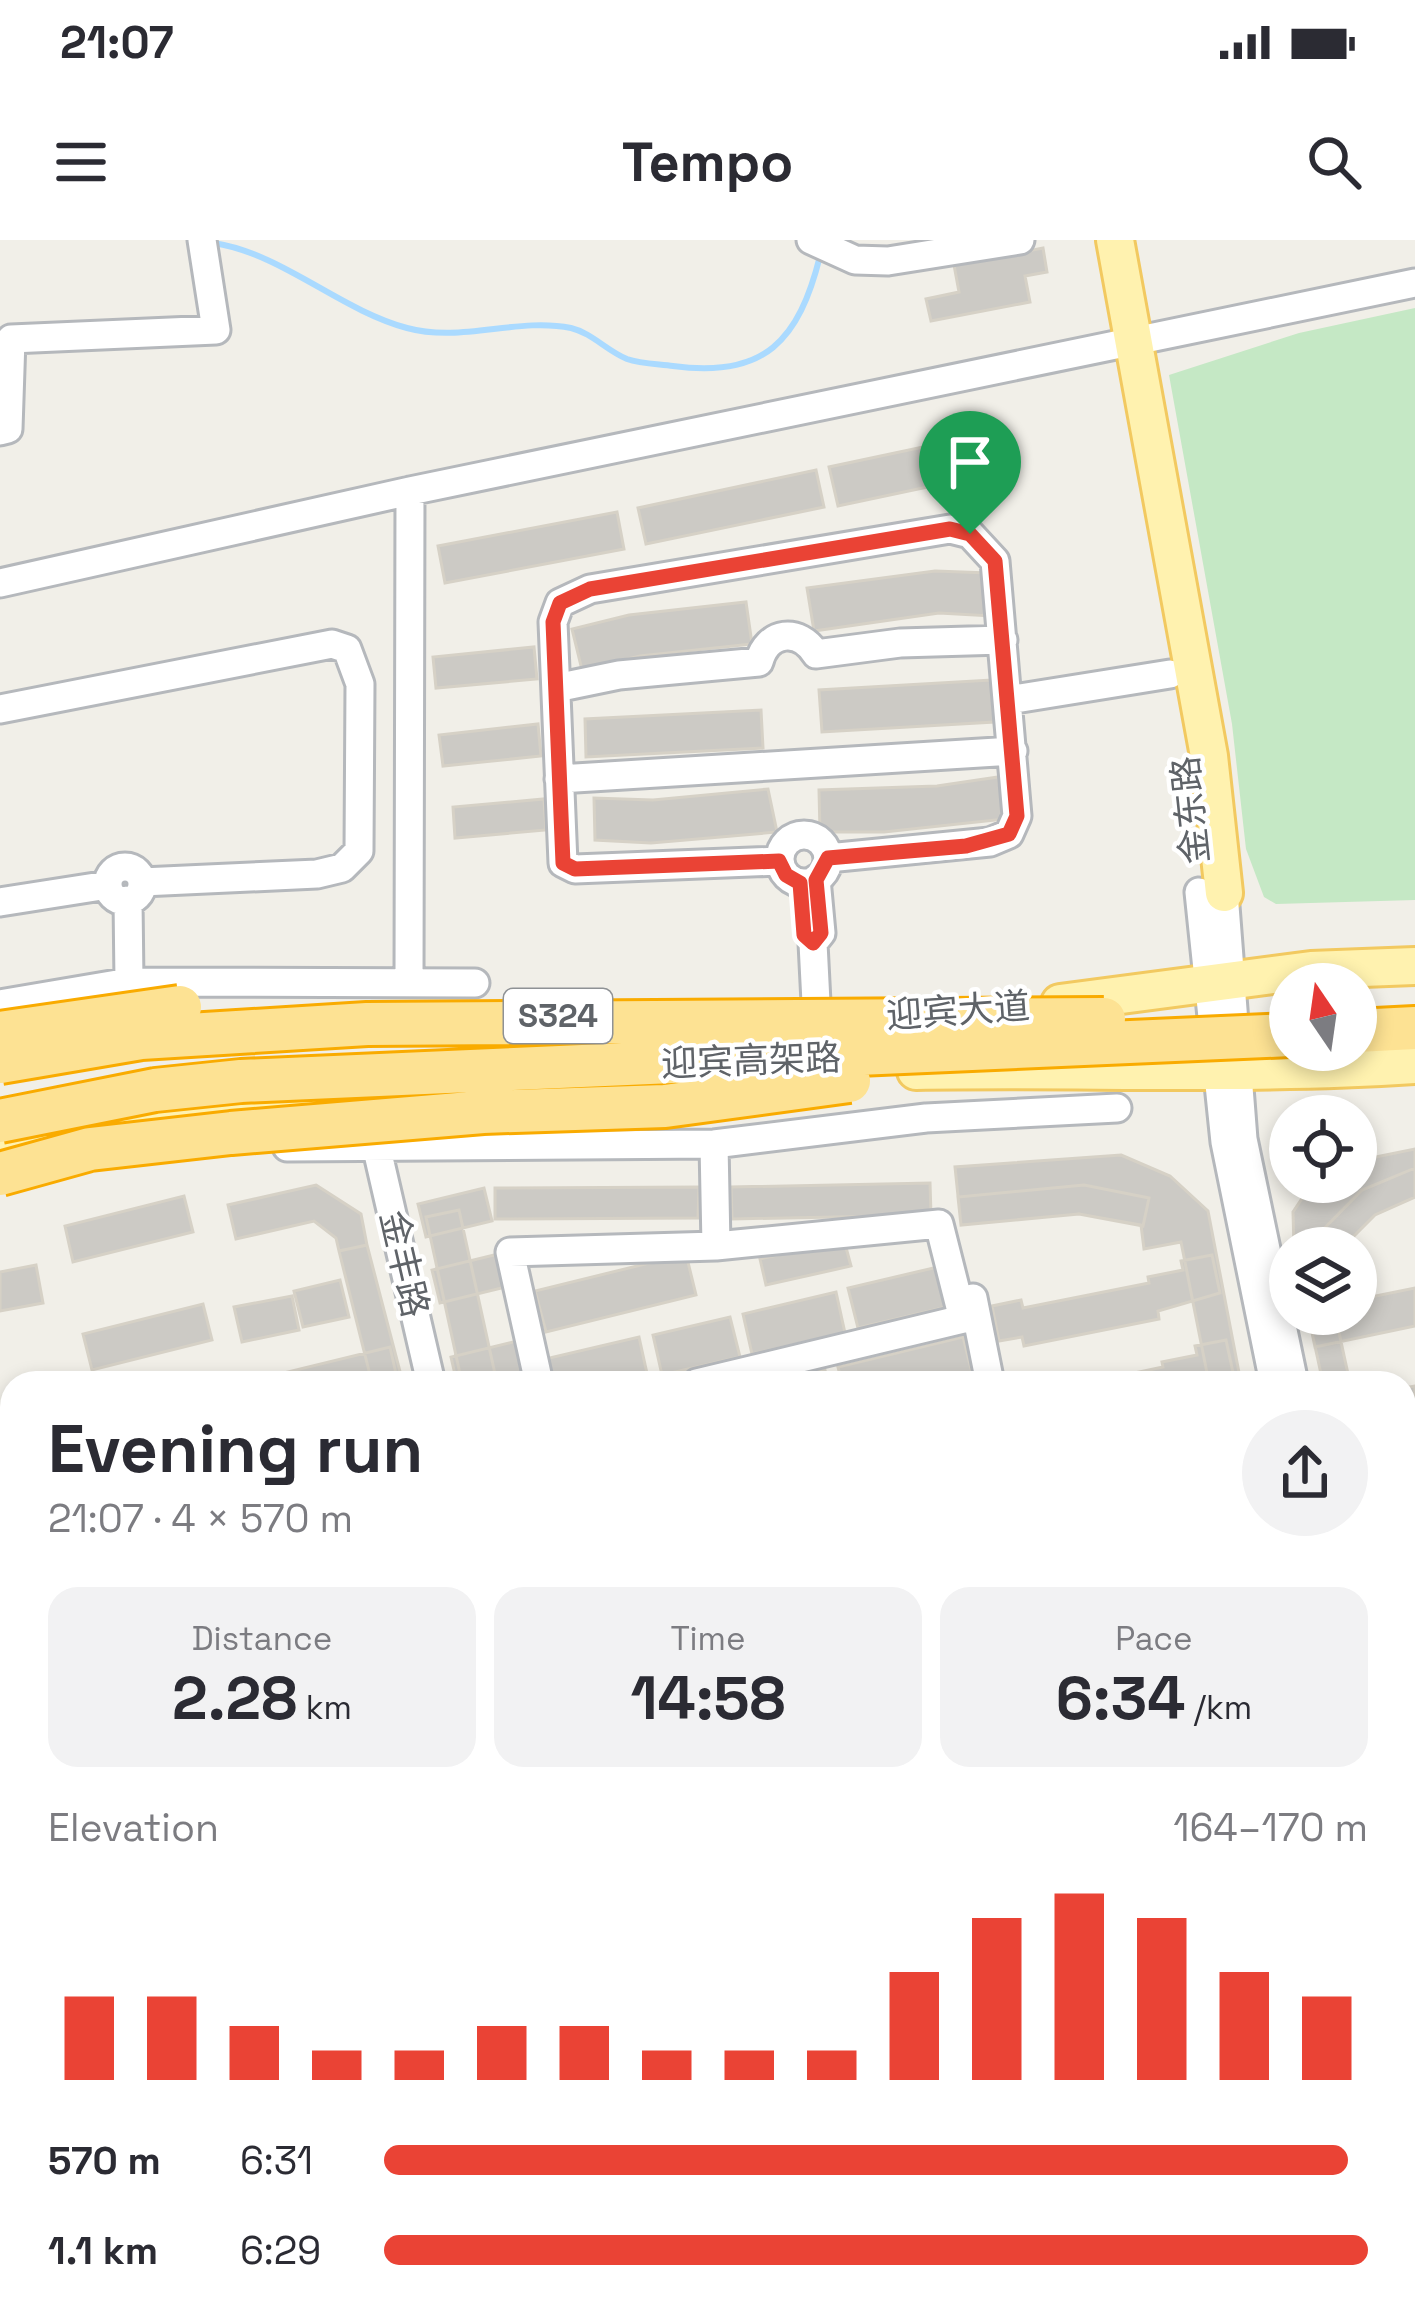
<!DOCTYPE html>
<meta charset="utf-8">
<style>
body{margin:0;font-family:"Space Grotesk","Noto Sans SC",sans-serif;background:#f2f2f3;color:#2b2b33;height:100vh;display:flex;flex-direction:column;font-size:45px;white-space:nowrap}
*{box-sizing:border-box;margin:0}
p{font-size:39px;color:#7c7c81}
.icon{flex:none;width:66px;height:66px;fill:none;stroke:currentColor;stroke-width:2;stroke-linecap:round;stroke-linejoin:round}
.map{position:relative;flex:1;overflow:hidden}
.panel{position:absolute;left:0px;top:1131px;width:1416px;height:951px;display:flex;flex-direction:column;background:#fff;border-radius:36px 36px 0 0;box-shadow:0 6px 18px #0003}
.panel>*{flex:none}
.needle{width:78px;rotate:347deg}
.buttons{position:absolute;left:1269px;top:723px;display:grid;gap:24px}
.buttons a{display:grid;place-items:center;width:108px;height:108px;border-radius:50%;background:#fff;box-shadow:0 6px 18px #0003;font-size:60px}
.pin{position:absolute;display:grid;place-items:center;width:102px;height:102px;color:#fff;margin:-123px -51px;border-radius:50% 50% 50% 0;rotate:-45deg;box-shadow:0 0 12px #0007}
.pin .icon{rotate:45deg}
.round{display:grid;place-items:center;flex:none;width:126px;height:126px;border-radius:63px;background:#f2f2f3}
.summary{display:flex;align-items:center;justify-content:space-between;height:204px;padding:0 48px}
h1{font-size:66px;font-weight:800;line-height:90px}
.stats{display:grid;grid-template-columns:repeat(3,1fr);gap:18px;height:204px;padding:12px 48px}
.stats div{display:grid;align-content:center;border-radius:30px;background:#f2f2f3;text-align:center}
.stats b{font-size:60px;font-weight:800}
.stats small{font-size:33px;font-weight:400}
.stats p{font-size:33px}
.chart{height:336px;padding:24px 48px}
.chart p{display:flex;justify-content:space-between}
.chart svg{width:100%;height:216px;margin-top:12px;stroke:#ea4335;stroke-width:6}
ul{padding:0 48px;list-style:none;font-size:39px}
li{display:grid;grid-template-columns:192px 144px 1fr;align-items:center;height:90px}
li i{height:30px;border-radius:15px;background:#ea4335}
.status{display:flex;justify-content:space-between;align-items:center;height:84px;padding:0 60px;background:#fff;direction:ltr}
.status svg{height:33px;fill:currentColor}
header{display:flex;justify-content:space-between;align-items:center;height:156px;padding:0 48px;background:#fff;font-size:54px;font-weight:800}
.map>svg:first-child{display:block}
.commercial{fill:#fef7e0}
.education{fill:#e1ded6}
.green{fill:#c5e8c5}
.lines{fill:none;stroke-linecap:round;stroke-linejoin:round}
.stream{stroke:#aadaff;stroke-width:6}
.building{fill:#cccac5;stroke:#d6d1c6;stroke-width:3}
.minor-casing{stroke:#b5b8bc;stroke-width:33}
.major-casing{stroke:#f2c960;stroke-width:42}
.highway-casing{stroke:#f9ab00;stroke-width:48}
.minor{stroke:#fff;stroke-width:27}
.major{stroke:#fff2af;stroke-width:36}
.highway{stroke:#fde293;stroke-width:42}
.highway-bridge-casing{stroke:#f9ab00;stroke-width:48;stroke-linecap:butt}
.highway-bridge{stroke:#fde293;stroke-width:42}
.route-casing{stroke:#fff;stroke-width:24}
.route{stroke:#ea4335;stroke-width:15}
.labels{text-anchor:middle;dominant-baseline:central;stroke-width:9;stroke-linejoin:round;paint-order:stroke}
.shield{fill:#fff;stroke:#8f9295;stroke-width:3}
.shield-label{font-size:33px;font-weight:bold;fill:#5f6368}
.street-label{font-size:36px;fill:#5f6368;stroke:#fff}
</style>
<div class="status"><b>21:07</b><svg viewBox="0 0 49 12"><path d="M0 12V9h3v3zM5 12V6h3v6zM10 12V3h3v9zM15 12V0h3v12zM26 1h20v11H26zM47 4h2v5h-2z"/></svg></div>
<header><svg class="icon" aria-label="menu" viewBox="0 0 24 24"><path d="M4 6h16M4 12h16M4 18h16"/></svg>Tempo<svg class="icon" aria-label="search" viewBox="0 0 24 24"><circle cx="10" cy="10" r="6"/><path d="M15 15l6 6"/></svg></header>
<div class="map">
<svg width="1415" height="2081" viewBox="0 0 1415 2081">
<rect width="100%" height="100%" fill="#f1efe8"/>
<path class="commercial" d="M732,2070H1237L1240,2081H734Z"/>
<path class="education" d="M12,1426V1962L0,1907V1429Z"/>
<path class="green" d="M1415,68V660L1276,664L1264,657L1246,609L1232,484L1169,135L1299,93Z"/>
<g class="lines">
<path class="stream" d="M214,3C283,14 340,70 407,88C462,103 517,77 571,88C592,93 607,111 627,119C641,124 659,124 673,126C765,139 799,100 820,16"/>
</g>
<path class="building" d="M1043,8L1047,32L1025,36L1030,62L931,81L926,59L959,52L954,25Z
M956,200L965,239L838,266L829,227Z
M816,230L824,267L646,304L638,268Z
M617,272L624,309L445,343L438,306Z
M935,331L988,333L991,376L939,373L814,391L807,348Z
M746,362L752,404L640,416L582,430L572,389L629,375Z
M534,407L537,439L436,448L433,417Z
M991,440L994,482L822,492L819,450Z
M761,470L763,508L586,517L585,479Z
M538,484L541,516L443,526L439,495Z
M998,537L1005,579L884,592H820L819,550L937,546Z
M768,549L777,592L651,603L595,600L594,558L653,560Z
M544,559L546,590L455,598L453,567Z
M1415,909V957L1375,975L1342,1008H1294L1293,972L1311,945L1356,942V921Z
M1121,915L1170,936L1208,971L1241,1143H1209L1181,1002L1144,1009L1141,985L1079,974L961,985L955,927Z
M1415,928V957L1375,975L1342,1008L1309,1004L1362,950Z
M930,943L931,975L732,979L731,947Z
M316,945L361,974L367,1005L339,1011L336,998L314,981L236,999L228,965Z
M1084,945L1149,958L1143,986L1079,974L961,985L958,957Z
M699,947L698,978L495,979V948Z
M484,948L492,981L426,997L418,964Z
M184,956L193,992L73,1022L65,986Z
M459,970L497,1143H462L426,977Z
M844,1000L851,1026L766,1045L760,1019Z
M367,1005L403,1143H372L339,1011Z
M498,1014L506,1047L440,1063L432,1030Z
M686,1014L696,1055L546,1092L535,1051Z
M1212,1015L1220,1053L1158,1071L1159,1079L1024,1106L1022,1097L999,1101L992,1066L1021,1060L1023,1068L1149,1043L1148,1037L1183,1030L1181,1021Z
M36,1025L43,1063L0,1071V1032Z
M942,1026L951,1066L858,1088L848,1048Z
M340,1040L349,1077L303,1087L294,1051Z
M1415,1048V1086L1315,1107L1308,1074H1356V1060Z
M836,1052L845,1093L752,1114L743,1074Z
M292,1056L299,1090L242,1102L234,1067Z
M203,1064L212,1100L92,1130L83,1094Z
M1308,1074H1335L1350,1143H1323Z
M730,1077L740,1117L662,1135L653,1095Z
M639,1097L648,1138L551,1143L545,1119Z
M963,1097L973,1137L947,1143H842L838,1127Z
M1226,1100L1234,1137L1207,1143H1087L1163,1127L1162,1122L1197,1115L1195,1106Z
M517,1101L525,1134L457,1143L451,1117Z
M390,1107L398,1143H247V1142Z
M825,1130L828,1143H771Z
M1415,1146V1183L1404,1185V1148Z
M12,1179V1221L0,1224V1181Z
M1415,1255V1293L1404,1296V1257Z
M12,1281V1319L0,1322V1283Z
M1415,1346V1385L1404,1387V1348Z
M12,1371V1409L0,1412V1374Z
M1415,1445V1481L1404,1483V1447Z
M12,1473V1503L0,1506V1476Z
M1415,1511V1622L1404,1567V1513Z
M0,1590L12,1641V1710L7,1711L0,1698Z
M1404,1980L1415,2024V2081H1397L1394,2070H1404Z
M1415,2028V2066L1404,2068V2031Z
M331,2070H505L455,2081H282Z
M554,2070H695L697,2081H571L568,2071Z
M877,2070H925L928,2081H829Z
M995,2070H1040L1043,2081H992L998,2080Z
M1066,2070H1234L1237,2081H1069Z"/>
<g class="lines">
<g class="minor-casing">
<path id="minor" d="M811,0L855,20L888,21L1020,0
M0,191L8,189L11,99L216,90L202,0
M0,343L410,251L1415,43
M556,448L619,435L759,422C767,391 799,387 816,414L900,403L1003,400
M1008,460L1170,434
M0,469L332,404L347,409L360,444L359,611L342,628L317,634L142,642
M559,539L1013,511
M780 619a24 24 0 1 1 48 0a24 24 0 1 1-48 0Z
M779,621L575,629L563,623L553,382L560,363L590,349L950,289L970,294L995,321L1017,576L1009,594L990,602L828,618
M108 644a17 17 0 1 1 34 0a17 17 0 1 1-34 0Z
M816,639L821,693L813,703L817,782
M1199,652L1225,902L1274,1143
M1224,653L1243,899L1294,1143
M128,660L129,742
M0,662L108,645
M409,741L410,251
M0,764L129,742L475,743
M714,904L716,1006
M376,905L431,1143
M287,907L714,904L926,878L1117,868
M973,1058L990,1143
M539,1143L510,1012L716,1006L939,984L963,1079L697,1143
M1404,1217L1415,1215
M1404,1708L1415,1766
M1404,1830L1415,1880
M208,2070L211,2081
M717,2070L720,2081
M1242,2070L1245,2081
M1368,2070L1371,2081
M130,2081L181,2070"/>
</g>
<g class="major-casing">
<path id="major" d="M1115,0L1209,516L1224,653
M1060,763L1311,730L1415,726
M916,831C1082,828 1249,836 1415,825
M0,909L152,872L346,864"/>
</g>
<g class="highway-casing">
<path id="highway" d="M1356,791L1415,788"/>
</g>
<use href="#minor" class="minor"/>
<use href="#major" class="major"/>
<use href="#highway" class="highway"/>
<g class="highway-bridge-casing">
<path id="highway-bridge" d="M0,793L180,767
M0,822L141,798L367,784L1104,779
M0,881L155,850L241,841L1290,795
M0,934L90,909L231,893L483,872L665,866L849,841"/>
</g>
<use href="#highway-bridge" class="highway-bridge"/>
</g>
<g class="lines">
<g class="route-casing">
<path id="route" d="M950,289L970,294L995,321L1017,576L1009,594L966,606L828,618L816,640L821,693L813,703L804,695L800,643L786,635L779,621L575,629L563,623L553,382L560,363L590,349Z"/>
</g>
<use href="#route" class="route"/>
</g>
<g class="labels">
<rect class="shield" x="504" y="749" width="108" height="54" rx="9"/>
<g class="shield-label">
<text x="558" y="776">S324</text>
</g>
<g class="street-label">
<text transform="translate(1191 570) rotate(-96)">金东路</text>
<text transform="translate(958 771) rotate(-4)">迎宾大道</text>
<text transform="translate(751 821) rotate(-2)">迎宾高架路</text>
<text transform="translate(404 1024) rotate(77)">金丰路</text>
</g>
</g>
</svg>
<div class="buttons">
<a><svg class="needle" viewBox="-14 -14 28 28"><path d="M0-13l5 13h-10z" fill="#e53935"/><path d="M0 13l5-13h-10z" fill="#7c7c81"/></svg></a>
<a><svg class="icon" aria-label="locate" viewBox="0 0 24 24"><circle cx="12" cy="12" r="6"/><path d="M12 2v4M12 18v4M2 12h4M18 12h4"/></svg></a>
<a><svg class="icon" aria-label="layers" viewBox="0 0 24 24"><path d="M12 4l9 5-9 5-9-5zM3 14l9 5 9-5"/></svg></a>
</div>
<div class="pin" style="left:970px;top:294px;background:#1e9e55"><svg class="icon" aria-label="arrive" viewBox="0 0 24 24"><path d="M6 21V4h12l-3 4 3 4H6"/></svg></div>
<section class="panel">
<div class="summary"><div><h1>Evening run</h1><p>21:07 · 4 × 570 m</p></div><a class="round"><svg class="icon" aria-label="share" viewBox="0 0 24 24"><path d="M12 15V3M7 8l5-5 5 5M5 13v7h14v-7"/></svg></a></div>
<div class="stats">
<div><p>Distance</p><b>2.28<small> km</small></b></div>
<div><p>Time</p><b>14:58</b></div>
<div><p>Pace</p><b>6:34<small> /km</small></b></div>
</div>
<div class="chart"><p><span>Elevation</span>164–170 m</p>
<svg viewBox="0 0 160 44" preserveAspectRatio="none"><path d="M5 44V27M15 44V27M25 44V33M35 44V38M45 44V38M55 44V33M65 44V33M75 44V38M85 44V38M95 44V38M105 44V22M115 44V11M125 44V6M135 44V11M145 44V22M155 44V27"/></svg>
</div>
<ul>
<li><b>570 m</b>6:31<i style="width:98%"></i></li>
<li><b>1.1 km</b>6:29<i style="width:100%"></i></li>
</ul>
</section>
</div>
